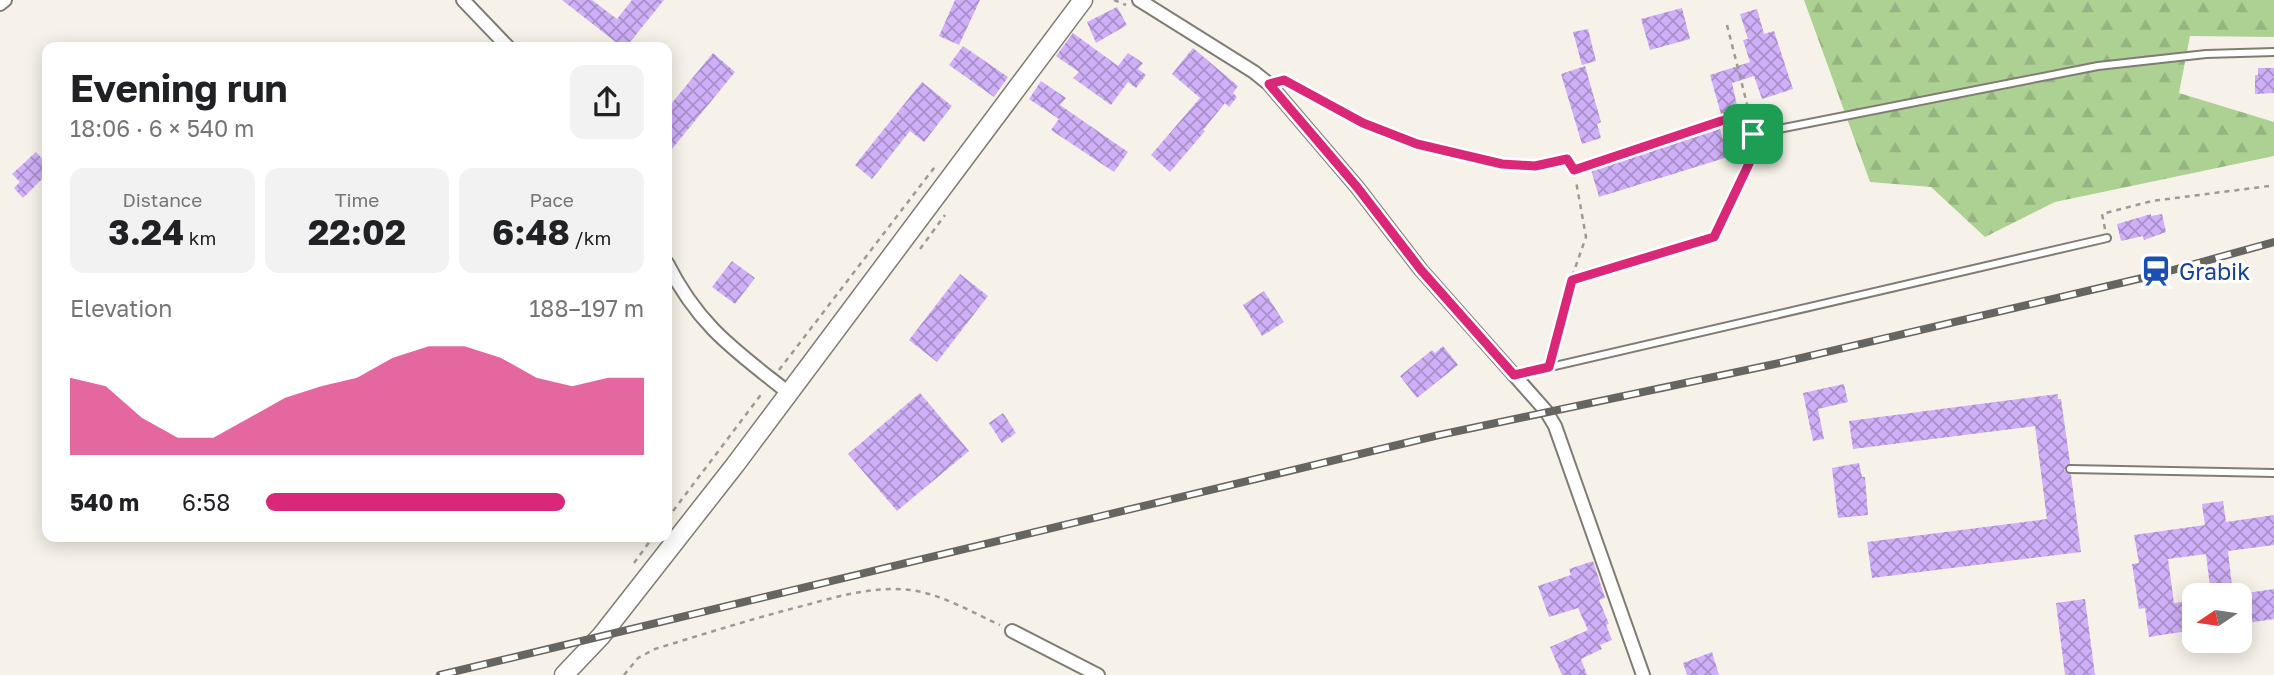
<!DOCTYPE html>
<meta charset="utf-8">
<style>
body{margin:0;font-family:"Golos Text",sans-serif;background:#f2f2f2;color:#202124;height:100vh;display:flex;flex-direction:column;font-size:26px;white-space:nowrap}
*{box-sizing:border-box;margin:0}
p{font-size:23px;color:#757577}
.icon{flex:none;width:38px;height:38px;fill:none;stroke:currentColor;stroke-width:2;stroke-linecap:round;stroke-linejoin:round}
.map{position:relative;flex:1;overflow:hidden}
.side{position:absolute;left:42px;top:42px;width:630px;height:500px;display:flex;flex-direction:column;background:#fff;border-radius:14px;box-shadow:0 4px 18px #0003}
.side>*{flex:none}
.needle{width:46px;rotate:257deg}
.controls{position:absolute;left:2182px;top:583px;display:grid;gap:14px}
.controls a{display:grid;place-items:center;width:70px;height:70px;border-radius:14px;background:#fff;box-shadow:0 4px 18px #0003;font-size:35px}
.pin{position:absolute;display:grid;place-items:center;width:60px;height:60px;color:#fff;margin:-30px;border-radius:14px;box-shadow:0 4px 10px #0006}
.round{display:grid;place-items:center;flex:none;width:74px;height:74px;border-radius:14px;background:#f2f2f2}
.summary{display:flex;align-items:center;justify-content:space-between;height:119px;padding:0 28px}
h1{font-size:38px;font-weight:700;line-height:52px}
.stats{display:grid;grid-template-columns:repeat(3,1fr);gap:10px;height:119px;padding:7px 28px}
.stats div{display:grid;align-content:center;border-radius:14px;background:#f2f2f2;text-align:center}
.stats b{font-size:35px;font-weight:700}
.stats small{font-size:19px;font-weight:400}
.stats p{font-size:19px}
.chart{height:196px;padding:14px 28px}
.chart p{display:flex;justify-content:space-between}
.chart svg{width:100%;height:126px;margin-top:7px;fill:#db2777;opacity:.7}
ul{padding:0 28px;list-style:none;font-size:23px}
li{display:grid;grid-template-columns:112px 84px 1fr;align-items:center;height:52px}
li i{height:18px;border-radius:9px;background:#db2777}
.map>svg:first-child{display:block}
.forest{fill:url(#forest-firs)}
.building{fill:url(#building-cross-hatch)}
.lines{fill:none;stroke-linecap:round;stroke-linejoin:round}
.lane-casing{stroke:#807c74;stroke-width:10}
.street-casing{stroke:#807c74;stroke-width:16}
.secondary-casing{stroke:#807c74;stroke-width:21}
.path{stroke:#9d9a94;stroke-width:2.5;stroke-dasharray:5 5;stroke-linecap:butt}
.lane{stroke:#fff;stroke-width:6}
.street{stroke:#fff;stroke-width:12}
.secondary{stroke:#fff;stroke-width:18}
.rail-casing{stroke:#676560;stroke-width:8}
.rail{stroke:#fff;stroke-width:5;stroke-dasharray:16;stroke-linecap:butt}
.route-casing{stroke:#fff;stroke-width:14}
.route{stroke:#db2777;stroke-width:9}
.labels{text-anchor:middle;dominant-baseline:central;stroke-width:6;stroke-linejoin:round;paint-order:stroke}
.transit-label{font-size:23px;fill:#164399;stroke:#fff;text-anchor:start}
</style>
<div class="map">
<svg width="2274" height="675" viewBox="0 0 2274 675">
<defs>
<pattern id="forest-firs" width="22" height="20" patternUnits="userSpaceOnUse" patternTransform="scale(1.75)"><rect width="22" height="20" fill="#add193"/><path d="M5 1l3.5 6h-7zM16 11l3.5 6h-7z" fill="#95b47f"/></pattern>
<pattern id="building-cross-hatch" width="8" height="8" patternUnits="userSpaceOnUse" patternTransform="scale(1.75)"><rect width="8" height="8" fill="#cfaff8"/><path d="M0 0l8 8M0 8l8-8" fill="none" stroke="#a88fc9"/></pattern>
</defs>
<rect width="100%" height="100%" fill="#f6f2e9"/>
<path class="forest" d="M1804,0H2274V37L2190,36L2179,93L2274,122V156L2055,202L1985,237L1931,187L1870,182Z"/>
<path class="building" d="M562,0H592L617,19L632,0H664L626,47H622Z
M955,0H980L959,45L939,36Z
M1117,7L1127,25L1096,43L1087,22Z
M1682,8L1690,39L1650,50L1641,19Z
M1757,9L1764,34L1774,31L1793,89L1762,99L1754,76L1732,83L1738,110L1721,114L1710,75L1750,62L1743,40L1748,39L1740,14Z
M1588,29L1596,61L1582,65L1573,32Z
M1073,33L1118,66L1128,53L1143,63L1138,69L1146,75L1136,88L1128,82L1111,105L1073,78L1079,72L1056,56Z
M963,46L1008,77L994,97L949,65Z
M1193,48L1238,86L1233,93L1237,97L1229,107L1225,103L1203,130L1205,131L1170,172L1151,155L1200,98L1172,74Z
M713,53L735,72L667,155V109Z
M1585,66L1601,122L1597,124L1601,138L1582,144L1561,74Z
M2258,68H2274V93L2255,94V75H2258Z
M1041,81L1066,98L1060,105L1128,152L1114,172L1051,130L1059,119L1029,99Z
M922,82L952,106L924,142L910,131L872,179L855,165Z
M1720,129L1728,157L1599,197L1591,170Z
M36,152L47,164V174L23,198L14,188L20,182L12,174Z
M2151,214V216L2162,214L2166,232L2144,240L2143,236L2121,241L2117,224Z
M732,261L755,278L735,304L712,287Z
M960,274L988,296L937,362L909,340Z
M1264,291L1284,322L1262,336L1243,305Z
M1443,346L1458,365L1417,398L1400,376L1432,350L1435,353Z
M1844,384L1848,402L1818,409L1824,439L1813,441L1803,393Z
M920,393L969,451L897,511L848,454Z
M2058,394V399H2061L2070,463L2064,470L2067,473L2071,475L2081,552L1872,578L1867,542L2047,519L2035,426L1853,449L1849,421Z
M1003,413L1016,433L1002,443L989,423Z
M1859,463L1862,477H1865L1868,515L1838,518L1832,468Z
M2223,501L2226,522L2274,515V545L2228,551L2233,595H2211L2206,554L2168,559L2174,603L2194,600V630L2149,637L2145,608L2139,609L2132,564L2139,563L2134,535L2205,525L2202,504Z
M1593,561L1605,598L1599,600L1609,624L1606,625L1612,640L1600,645L1602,649L1581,659L1587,675H1562L1550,647L1588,630L1578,608L1549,617L1538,586L1571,575L1569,569Z
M2274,589V619L2240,624V594Z
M2085,599L2095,675H2065L2056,603Z
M1712,652L1719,675H1687L1683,663Z"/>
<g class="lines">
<g class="lane-casing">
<path id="lane" d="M1269,84L1284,80L1363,123L1417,144L1502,164L1535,166L1567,159L1574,170L1721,121L1749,114L1753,134L2098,66L2206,54L2274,52
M1516,375L2107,238
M2070,469L2274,473"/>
</g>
<g class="street-casing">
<path id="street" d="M463,0L508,47
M1139,0L1254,72L1269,84L1357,187L1421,270L1546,411L1555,426L1643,675
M0,4L5,0
M667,263C699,327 736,351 790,394
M1012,631L1098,675"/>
</g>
<g class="secondary-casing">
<path id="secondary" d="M564,675L601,636L735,465L1083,0"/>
</g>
<path class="path" d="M1114,0L1126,5
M1727,25L1747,104
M2105,229L2102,214L2152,201L2269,186
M920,249L945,215
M1572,280L1714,237L1735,198L1756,149L1755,144
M1553,354L1573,274L1586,237L1576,181
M779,370L937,164
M667,519L763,392
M634,563L653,537
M624,675L638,658L655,649C707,633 758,617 810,604C842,595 877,586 910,590C942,594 971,612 1000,625"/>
<use href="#lane" class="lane"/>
<use href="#street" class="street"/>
<use href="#secondary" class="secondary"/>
<g class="rail-casing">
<path id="rail" d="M440,675L1439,435L1775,364L2155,275L2274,242"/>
</g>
<use href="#rail" class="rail"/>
</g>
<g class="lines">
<g class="route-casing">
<path id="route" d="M1284,80L1363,123L1417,144L1502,164L1535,166L1567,159L1574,170L1721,121L1749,114L1756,149L1714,237L1572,280L1549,367L1514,375L1421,270L1357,187L1269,84Z"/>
</g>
<use href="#route" class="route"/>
</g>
<defs>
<g id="station-bare" transform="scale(2.415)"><path d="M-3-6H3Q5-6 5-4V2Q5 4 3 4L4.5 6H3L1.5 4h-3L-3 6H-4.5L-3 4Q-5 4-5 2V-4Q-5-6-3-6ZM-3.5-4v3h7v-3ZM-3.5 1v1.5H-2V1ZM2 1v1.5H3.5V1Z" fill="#1a4fb4" stroke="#fff" stroke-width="2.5" paint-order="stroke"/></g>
</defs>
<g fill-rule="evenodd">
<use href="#station-bare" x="2156" y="271"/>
</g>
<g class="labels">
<g class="transit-label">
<text x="2179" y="271">Grabik</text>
</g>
</g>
</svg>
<div class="controls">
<a><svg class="needle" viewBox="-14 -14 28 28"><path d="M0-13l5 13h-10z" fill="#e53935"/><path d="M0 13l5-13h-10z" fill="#757577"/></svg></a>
</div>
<div class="pin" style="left:1753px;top:134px;background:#1e9e55"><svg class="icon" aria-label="arrive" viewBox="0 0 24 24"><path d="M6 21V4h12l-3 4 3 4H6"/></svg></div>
<section class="side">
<div class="summary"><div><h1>Evening run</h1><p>18:06 · 6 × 540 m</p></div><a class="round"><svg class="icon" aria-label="share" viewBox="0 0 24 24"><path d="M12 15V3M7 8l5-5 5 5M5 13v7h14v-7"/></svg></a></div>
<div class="stats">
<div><p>Distance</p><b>3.24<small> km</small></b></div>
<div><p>Time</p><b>22:02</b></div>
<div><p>Pace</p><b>6:48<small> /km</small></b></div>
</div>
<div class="chart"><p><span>Elevation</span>188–197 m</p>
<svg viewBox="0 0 160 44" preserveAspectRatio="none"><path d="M0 44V17L10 20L20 31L30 38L40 38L50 31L60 24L70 20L80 17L90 10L100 6L110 6L120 10L130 17L140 20L150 17L160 17V44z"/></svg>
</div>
<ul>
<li><b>540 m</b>6:58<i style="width:79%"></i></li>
</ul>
</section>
</div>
